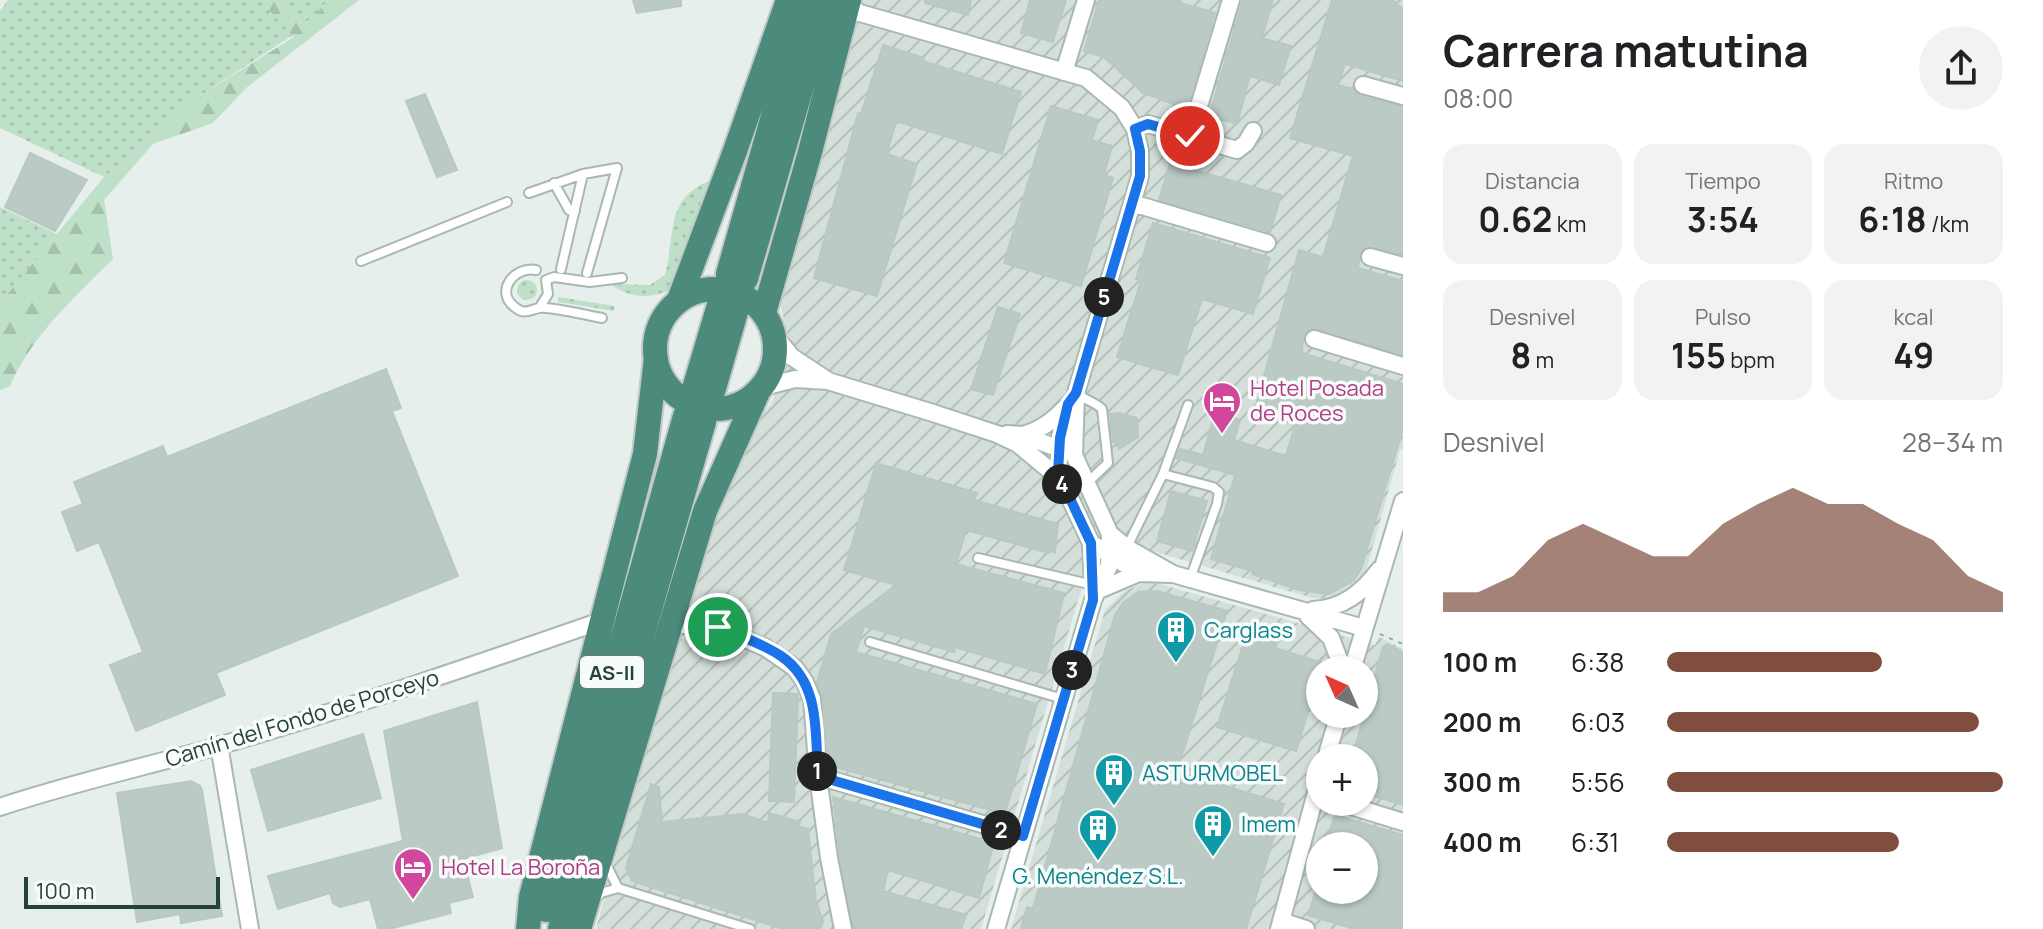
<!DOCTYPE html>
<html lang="es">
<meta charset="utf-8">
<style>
body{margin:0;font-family:Manrope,sans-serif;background:#f2f2f2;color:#202124;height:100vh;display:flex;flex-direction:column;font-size:30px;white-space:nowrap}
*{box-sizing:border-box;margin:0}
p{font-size:26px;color:#757577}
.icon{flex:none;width:44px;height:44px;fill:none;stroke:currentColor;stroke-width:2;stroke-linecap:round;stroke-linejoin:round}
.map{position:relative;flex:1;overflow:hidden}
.side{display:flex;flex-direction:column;background:#fff;width:640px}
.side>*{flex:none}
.needle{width:52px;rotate:315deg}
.fabs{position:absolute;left:1306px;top:656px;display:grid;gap:16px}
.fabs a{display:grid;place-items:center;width:72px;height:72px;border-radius:50%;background:#fff;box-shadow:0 2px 6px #0004;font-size:40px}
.scale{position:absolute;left:24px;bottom:20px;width:196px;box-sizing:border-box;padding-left:8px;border:4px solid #24423a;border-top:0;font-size:22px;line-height:28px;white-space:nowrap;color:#24423a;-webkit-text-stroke:6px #f7fbf9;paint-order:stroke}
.pin{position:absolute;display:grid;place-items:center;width:68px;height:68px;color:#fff;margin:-34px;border:4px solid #fff;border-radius:50%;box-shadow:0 2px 8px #0007}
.km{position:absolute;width:40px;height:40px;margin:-20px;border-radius:50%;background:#222;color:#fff;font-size:22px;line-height:40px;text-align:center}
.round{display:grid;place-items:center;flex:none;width:84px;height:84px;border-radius:42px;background:#f2f2f2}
.summary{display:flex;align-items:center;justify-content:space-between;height:136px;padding:0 40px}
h1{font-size:44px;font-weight:700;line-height:60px}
.metrics{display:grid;grid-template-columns:repeat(3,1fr);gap:12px;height:136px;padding:8px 40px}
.metrics div{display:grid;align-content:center;border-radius:20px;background:#f2f2f2;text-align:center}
.metrics b{font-size:34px;font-weight:700}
.metrics small{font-size:22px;font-weight:400}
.metrics p{font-size:22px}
.chart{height:224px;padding:16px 40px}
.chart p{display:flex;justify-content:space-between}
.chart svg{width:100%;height:144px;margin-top:8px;fill:#7f4e3f;opacity:.7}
ul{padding:0 40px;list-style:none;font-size:26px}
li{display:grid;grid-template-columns:128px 96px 1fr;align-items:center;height:60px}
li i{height:20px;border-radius:10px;background:#7f4e3f}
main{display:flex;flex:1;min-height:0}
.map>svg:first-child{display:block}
.industrial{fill:url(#industrial-furrows);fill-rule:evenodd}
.green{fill:url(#green-dots)}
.forest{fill:url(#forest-firs)}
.building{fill:#bbcac4;stroke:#b8c9c2;stroke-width:2}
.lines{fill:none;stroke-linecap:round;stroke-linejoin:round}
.trunk-tunnel{stroke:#bfccc8;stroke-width:24;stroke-dasharray:24 12;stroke-linecap:butt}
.service-casing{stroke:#a8b8b2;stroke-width:12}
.minor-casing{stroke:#a8b8b2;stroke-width:20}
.trunk-casing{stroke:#c2cac8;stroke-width:28}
.path{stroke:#86b3a5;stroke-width:2;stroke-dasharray:4 6;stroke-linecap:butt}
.service{stroke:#fff;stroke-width:8}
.minor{stroke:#fff;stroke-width:16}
.trunk{stroke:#4c8a7c;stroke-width:24}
.route-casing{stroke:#fff;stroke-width:16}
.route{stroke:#1a73e8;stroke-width:10}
.labels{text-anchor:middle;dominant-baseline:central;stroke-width:7;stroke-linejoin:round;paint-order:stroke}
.shield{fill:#f7fbf9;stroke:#637a73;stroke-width:2}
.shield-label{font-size:20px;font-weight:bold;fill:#24423a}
.hotel-label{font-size:22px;fill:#b23c85;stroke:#f7fbf9;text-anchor:start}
.culture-label{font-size:22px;fill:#0d838f;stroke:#f7fbf9;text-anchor:start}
.street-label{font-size:22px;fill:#24423a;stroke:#f7fbf9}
</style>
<main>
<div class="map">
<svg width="1403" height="929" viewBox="0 0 1403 929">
<defs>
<pattern id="industrial-furrows" width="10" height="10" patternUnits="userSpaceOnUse" patternTransform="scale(2)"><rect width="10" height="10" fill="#d4dfda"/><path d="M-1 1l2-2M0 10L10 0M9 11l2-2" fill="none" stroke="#b6c1bc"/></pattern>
<pattern id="green-dots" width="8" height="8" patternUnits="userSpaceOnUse" patternTransform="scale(2)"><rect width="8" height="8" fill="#bfe0c8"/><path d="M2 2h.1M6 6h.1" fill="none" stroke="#a4c1ad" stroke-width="1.8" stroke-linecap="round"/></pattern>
<pattern id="forest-firs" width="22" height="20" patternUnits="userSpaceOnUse" patternTransform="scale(2)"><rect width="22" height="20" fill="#bfe0c8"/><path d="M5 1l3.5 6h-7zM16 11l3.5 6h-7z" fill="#a4c1ad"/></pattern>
</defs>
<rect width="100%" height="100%" fill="#e6efeb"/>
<path class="industrial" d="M854,0H1403V449L1400,450L1364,578L1349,590L1331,599L1312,598L1152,551L1084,580L981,929H847L830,841L816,693L791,653L688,601L715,514L749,435L773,400L792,341L788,335L779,300Z
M1149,581L1375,645L1379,637L1403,649V929H1011L1105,610L1124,591ZM1320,670H1364V714H1320ZM1320,758H1364V802H1320ZM1320,846H1364V890H1320Z
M676,639L731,641L789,668L804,694L821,871L836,929H596Z"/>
<path class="green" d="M8,0H260L293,35L198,97L104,177L0,128V11Z
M282,0H329L304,25Z
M717,178L673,289C650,299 631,299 610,284L650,285L665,275C677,231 663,196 717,178Z
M0,207L57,234L0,303Z
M517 290a10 10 0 1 1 20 0a10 10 0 1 1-20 0Z
M558,297L615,306L614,311L558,302Z"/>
<path class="forest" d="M260,0H282L304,25L329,0H359L246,88L213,123L153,144L104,200L113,259C74,298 32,335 10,386L0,390V303L104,177L198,97L294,37Z"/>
<path class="building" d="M633,0H681V6L637,13Z
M925,0H971L968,15L925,3Z
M1030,0H1066L1053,42L1021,33Z
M1099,0H1181L1180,3L1215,13L1187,109L1143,93L1104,57L1084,51Z
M1243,0H1273L1262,38L1291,46L1279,85L1250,76L1237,124L1209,116Z
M1332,0H1392L1403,9V81L1345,64L1338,85L1353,89L1360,96L1403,107V255L1366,247L1360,253L1358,268L1403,281V354L1309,328L1303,337L1302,353L1403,384V429L1361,569L1353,581L1329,594L1299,590L1252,574L1253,571L1211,559L1235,475L1176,458L1180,449L1203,455L1215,413L1240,420L1234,440L1286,456L1295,425L1254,412L1299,250L1323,257L1353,156L1290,138Z
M883,45L924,58L923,61L1021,92L1002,154L896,121L887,154L917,164L877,296L814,278L858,113L861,114Z
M425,94L457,170L437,177L406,101Z
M1051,106L1098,120L1092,140L1112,146L1104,175L1113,178L1081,286L1004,263Z
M30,153L87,180L55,231L5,207Z
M1170,163L1281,195L1270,232L1159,200Z
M1153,223L1270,258L1253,314L1202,299L1178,375L1117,357L1141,281L1136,279Z
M998,307L1020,314L993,395L971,389Z
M386,369L401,408L392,411L458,576L216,673L225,695L136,731L110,665L143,652L99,542L77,551L62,512L83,504L74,482L163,446L167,457Z
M1119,413L1137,418L1138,437L1119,449L1116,442H1113L1110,414Z
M876,463L977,493L974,500L1058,524L1055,552L1049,551V553L966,530L956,564L1064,593L1045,674L955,647L954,652L864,626L856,652L1037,704L1005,814L828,765L823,698L817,682L831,634L896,585L844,570Z
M1171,491L1207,501L1192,551L1157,541Z
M1157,591L1227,611L1177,771L1284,804L1246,929H1021L1027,907L1033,909L1115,615L1123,603L1138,592Z
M1248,629L1278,638L1275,648L1323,663L1296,751L1217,727Z
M1387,644L1403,652V805L1364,793V758H1352L1383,647Z
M773,693L798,694L794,802L769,801Z
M477,702L502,848L463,859L473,897L449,903L451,913L389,929H378L370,899L340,907L333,903L330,893L278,909L268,876L403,841L384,731Z
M363,734L381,798L268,831L251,770Z
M191,781L200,786L202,790L222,916L181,923L180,914L137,922L117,793Z
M651,784L659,787L662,822L743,814L768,823L769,813L800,822L798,826L808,829L816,901L823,922L820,929H783L632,881L626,868Z
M833,797L994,843L979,898L888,870L883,891L966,915L961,929H854L840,856Z
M1335,815L1403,835V929H1355L1308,915L1316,890H1364V846H1325Z"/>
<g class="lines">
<path class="trunk-tunnel" d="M719,305L728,274
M736,312L746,279"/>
<g class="service-casing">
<path id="service" d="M554,183L569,210L575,211
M529,193L583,174L617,168L587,273
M361,261L507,202
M561,269L583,174
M536,270C513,266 494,293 516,308C525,315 530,310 539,308C550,306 589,316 602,318
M540,307L548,294L546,280L554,277L590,282L622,278
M1077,393C1085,401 1094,401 1102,409L1108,463L1087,483
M1163,474L1188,405
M1127,547L1163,474L1213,487L1219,492L1217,504L1190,579
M978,558L1093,585
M870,642L1063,699
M606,864L618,888
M596,898L601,893L618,888L750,929"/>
</g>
<g class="minor-casing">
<path id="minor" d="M848,7L860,13L1086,78L1122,108L1135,129L1140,151V176L1076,393L1074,455L1105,523L1110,534L1127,548L1173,574L1364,628
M1064,72L1086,0
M1363,85L1403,96
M1135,129L1148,124L1237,150L1246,143L1253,131
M1190,136L1231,0
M1132,203L1267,243
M1370,257L1403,266
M775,336L792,357L827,380
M1314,339L1403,366
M763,387L795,379L828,381L933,413L997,434L1018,444L1060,479
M1067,408L1060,438L1058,473L1091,543L1139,573L1171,574
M1007,434L1022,435L1068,452
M1022,435C1040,431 1053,421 1066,407
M1091,543L1093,585
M1099,590L1139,573
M1313,610C1343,608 1362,593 1379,570
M1308,616L1331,638L1343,670
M671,621L701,630L718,627L766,648L795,668L805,682L812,699L818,776L829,858L843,929
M1352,670L1403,501
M219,745L250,929
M1326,758L1339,714
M818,776L1023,836
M1338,802L1403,822
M0,807C71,783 145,767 218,746C347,709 474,665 601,621
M1281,921L1306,929
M996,929L1093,600L1109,566L1110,534
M1279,929L1320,778"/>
</g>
<g class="trunk-casing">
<path id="trunk" d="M728,274L806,0
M746,279L827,0
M655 349a60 60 0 1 1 120 0a60 60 0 1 1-120 0Z
M679,300L735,151L788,0
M764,313L810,152L849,0
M694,389L719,305
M713,392L736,312
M546,910L685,416
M528,929L531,897L645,454L656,358
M560,929L566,900L704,422
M579,929L705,511L758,392"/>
</g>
<path class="path" d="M1380,634L1403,644"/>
<use href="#service" class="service"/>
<use href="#minor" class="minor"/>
<use href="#trunk" class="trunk"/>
</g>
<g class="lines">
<g class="route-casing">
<path id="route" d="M718,627C739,636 762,643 781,656C821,683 815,734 818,776L1023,836L1093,600L1091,543L1058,473L1060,438L1068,404L1076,393L1140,176V151L1135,129L1148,124L1190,136"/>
</g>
<use href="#route" class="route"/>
</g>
<defs>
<g id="hotel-pin" transform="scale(2)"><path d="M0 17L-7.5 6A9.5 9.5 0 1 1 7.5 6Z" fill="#d1479c" stroke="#f7fbf9"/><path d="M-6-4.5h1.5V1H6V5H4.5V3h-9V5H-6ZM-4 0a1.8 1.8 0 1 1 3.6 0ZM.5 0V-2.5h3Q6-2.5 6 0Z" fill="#fff"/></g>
<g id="building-pin" transform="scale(2)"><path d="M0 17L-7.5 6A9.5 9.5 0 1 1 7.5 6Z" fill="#0f9aa8" stroke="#f7fbf9"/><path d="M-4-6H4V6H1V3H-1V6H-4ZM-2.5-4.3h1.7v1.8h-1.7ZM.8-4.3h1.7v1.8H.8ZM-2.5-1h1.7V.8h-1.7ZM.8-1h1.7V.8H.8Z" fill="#fff"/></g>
</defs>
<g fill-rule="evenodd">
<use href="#hotel-pin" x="1222" y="401"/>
<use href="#building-pin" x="1176" y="630"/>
<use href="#building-pin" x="1114" y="773"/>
<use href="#building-pin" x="1213" y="824"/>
<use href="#building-pin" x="1098" y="828"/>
<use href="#hotel-pin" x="413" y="867"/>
</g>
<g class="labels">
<rect class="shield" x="580" y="656" width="64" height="32" rx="6"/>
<g class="shield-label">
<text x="612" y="672">AS-II</text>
</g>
<g class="hotel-label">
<text x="1250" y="388">Hotel Posada<tspan x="1250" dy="25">de Roces</tspan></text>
<text x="441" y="867">Hotel La Boroña</text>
</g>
<g class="culture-label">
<text x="1204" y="630">Carglass</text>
<text x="1142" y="773">ASTURMOBEL</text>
<text x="1241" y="824">Imem</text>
<text x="1098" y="876" text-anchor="middle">G. Menéndez S.L.</text>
</g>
<g class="street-label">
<text transform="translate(302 718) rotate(-17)">Camín del Fondo de Porceyo</text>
</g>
</g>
</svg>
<div class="fabs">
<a><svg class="needle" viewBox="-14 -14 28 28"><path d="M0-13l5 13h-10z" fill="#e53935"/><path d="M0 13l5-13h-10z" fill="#757577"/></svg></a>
<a>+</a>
<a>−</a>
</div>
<div class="scale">100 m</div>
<div class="pin" style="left:718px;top:627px;background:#1e9e55"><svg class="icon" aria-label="arrive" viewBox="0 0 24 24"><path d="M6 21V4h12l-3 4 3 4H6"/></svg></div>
<div class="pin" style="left:1190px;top:136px;background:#d93025"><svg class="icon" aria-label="check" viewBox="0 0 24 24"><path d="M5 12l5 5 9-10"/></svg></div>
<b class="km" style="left:817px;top:771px">1</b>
<b class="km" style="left:1001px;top:830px">2</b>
<b class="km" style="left:1072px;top:670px">3</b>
<b class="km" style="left:1062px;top:484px">4</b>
<b class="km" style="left:1104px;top:297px">5</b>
</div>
<section class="side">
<div class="summary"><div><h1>Carrera matutina</h1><p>08:00</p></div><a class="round"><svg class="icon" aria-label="share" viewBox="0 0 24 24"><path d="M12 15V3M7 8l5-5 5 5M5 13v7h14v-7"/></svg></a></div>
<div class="metrics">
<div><p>Distancia</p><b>0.62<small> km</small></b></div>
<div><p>Tiempo</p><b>3:54</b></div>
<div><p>Ritmo</p><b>6:18<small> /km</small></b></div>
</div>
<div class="metrics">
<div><p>Desnivel</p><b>8<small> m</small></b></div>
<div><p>Pulso</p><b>155<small> bpm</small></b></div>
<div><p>kcal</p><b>49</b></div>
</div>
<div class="chart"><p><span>Desnivel</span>28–34 m</p>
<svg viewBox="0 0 160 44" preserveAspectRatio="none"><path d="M0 44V38L10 38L20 33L30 22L40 17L50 22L60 27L70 27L80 17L90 11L100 6L110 11L120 11L130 17L140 22L150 33L160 38V44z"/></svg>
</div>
<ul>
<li><b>100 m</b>6:38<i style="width:64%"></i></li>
<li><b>200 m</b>6:03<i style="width:93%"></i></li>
<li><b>300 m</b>5:56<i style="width:100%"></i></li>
<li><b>400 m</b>6:31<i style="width:69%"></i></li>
</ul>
</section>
</main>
